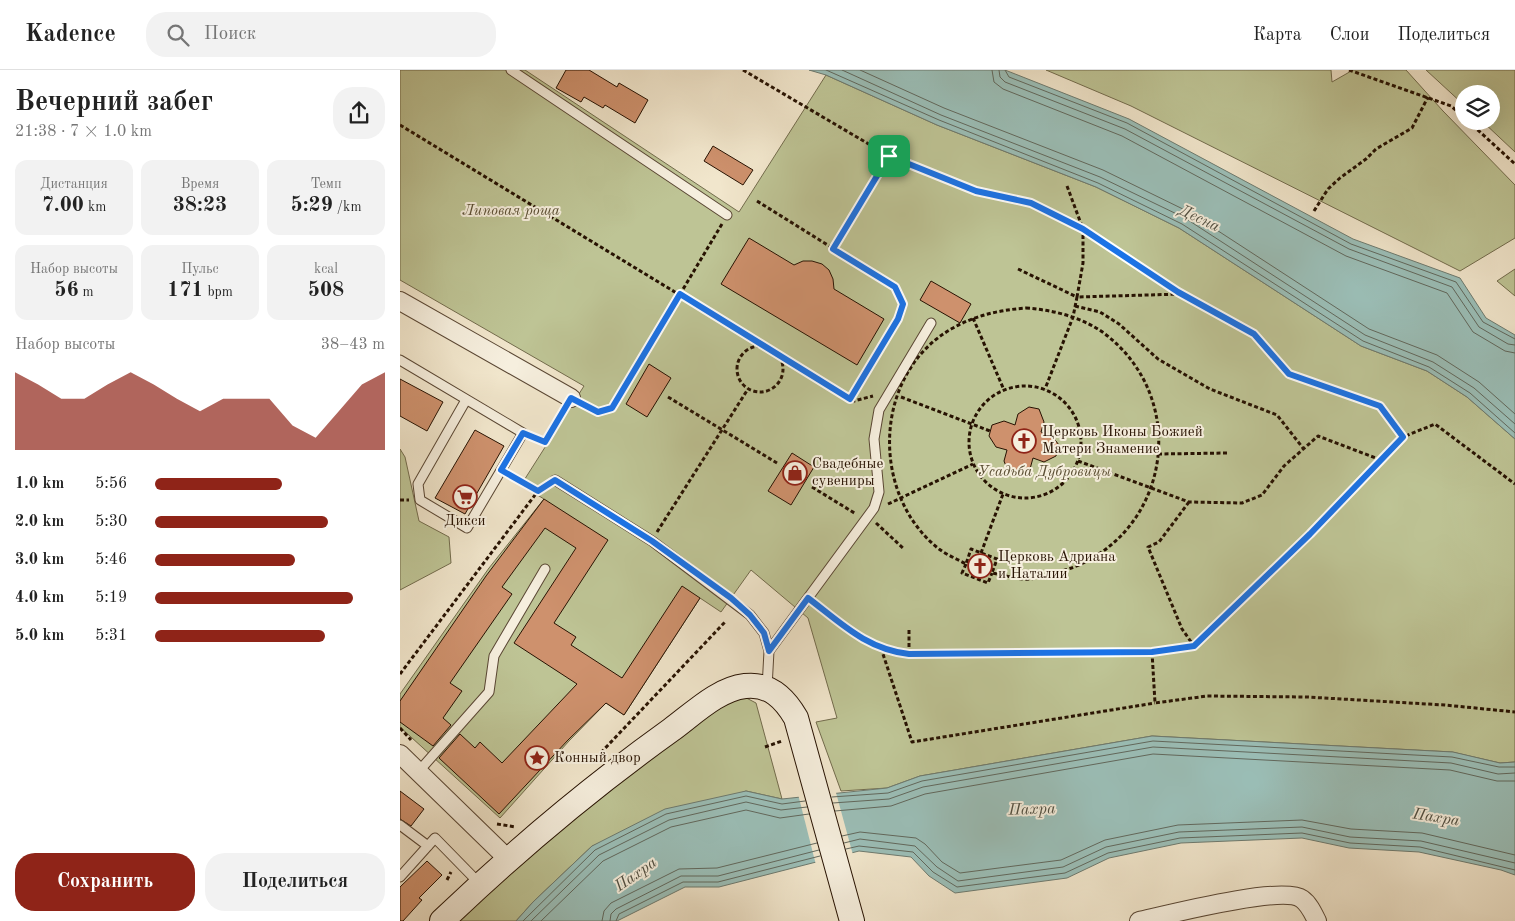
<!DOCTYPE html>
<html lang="ru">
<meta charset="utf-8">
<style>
body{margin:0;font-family:"Old Standard TT",serif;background:#f2f2f2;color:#222;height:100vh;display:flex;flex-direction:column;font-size:19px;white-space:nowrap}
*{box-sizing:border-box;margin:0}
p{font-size:16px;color:#767676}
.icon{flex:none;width:28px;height:28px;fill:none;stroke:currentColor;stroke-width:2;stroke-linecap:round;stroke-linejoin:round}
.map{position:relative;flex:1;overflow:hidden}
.sheet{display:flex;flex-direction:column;background:#fff;width:400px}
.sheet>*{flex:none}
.buttons{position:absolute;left:1055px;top:15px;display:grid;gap:10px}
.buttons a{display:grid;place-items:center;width:45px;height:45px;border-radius:50%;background:#fff;box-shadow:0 5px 20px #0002;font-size:25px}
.pin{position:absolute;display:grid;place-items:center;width:42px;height:42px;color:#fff;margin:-21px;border-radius:10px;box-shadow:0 2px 8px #0006}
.round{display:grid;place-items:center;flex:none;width:52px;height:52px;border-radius:20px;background:#f2f2f2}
.headline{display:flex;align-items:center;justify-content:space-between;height:85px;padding:0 15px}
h1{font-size:28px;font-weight:700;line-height:38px}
.stats{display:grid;grid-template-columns:repeat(3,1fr);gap:8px;height:85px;padding:5px 15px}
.stats div{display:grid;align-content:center;border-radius:12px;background:#f2f2f2;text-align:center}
.stats b{font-size:21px;font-weight:700}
.stats small{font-size:14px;font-weight:400}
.stats p{font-size:14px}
.chart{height:140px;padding:10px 15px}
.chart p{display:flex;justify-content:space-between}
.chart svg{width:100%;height:90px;margin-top:5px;fill:#8f2418;opacity:.7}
.button{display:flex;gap:10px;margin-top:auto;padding:10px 15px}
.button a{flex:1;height:58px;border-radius:20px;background:#8f2418;color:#fff;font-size:20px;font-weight:700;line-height:58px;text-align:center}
.button a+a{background:#f2f2f2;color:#222}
ul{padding:0 15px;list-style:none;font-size:16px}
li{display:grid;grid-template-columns:80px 60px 1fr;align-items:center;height:38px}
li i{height:12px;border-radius:6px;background:#8f2418}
header{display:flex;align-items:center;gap:30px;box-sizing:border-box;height:70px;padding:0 25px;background:#fff;border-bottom:1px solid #e0e0e0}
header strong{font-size:24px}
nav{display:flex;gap:28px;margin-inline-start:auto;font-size:18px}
.search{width:350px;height:45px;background:#f2f2f2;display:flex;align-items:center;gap:12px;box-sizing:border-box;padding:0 18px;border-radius:20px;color:#767676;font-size:19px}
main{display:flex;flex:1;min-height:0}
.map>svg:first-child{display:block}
.green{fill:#bec495;stroke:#726b4c}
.water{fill:#9bbfb8;stroke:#6d7a6f}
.pier{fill:#f1e6cc}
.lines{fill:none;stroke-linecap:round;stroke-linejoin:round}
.shore{stroke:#61685d;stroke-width:1}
.building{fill:#ce916d;stroke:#271202}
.lane-casing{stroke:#5a4734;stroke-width:11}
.street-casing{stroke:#5a4734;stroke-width:20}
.secondary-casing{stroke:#271202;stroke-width:26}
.path{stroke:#271202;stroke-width:3;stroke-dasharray:4 2.5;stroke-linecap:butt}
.lane{stroke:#f6efde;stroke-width:9}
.street{stroke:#f6efde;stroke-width:18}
.secondary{stroke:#f6efde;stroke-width:24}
.route-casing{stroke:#fff;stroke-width:10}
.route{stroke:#1a73e8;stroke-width:6}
.labels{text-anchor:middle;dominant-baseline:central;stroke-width:4;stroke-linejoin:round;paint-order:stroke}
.park-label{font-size:15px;font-style:italic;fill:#5c5035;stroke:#f6efde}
.poi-label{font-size:15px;fill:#271202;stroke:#f6efde;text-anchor:start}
.water-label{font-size:16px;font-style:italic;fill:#504f42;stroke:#f6efde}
</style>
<header>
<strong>Kadence</strong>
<div class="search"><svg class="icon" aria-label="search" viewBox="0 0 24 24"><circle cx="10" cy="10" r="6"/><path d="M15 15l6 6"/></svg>Поиск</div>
<nav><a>Карта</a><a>Слои</a><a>Поделиться</a></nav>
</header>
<main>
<section class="sheet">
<div class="headline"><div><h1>Вечерний забег</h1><p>21:38 · 7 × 1.0 km</p></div><a class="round"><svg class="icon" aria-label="share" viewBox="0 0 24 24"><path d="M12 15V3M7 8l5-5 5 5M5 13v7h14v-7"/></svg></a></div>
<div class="stats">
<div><p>Дистанция</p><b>7.00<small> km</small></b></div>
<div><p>Время</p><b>38:23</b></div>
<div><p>Темп</p><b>5:29<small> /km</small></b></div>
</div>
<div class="stats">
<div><p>Набор высоты</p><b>56<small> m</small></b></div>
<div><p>Пульс</p><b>171<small> bpm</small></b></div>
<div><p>kcal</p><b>508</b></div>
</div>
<div class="chart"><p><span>Набор высоты</span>38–43 m</p>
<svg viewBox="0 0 160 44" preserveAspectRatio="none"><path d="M0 44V6L10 12L20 19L30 19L40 12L50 6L60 12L70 19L80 25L90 19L100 19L110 19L120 32L130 38L140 25L150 12L160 6V44z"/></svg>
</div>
<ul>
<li><b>1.0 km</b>5:56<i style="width:55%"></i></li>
<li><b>2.0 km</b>5:30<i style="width:75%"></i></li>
<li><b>3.0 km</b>5:46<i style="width:61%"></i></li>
<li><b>4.0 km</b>5:19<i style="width:86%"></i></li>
<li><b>5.0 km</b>5:31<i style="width:74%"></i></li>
</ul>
<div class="button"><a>Сохранить</a><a>Поделиться</a></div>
</section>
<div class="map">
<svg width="1115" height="851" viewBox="0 0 1115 851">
<rect width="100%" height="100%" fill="#f1e6cc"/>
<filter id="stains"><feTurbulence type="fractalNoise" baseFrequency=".004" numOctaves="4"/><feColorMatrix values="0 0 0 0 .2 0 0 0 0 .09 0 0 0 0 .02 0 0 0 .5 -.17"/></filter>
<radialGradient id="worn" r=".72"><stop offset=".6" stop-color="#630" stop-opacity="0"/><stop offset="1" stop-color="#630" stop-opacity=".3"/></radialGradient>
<path class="green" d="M0,0H125L339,142L426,5L537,55L696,117L779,158L961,276L1027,301L1067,327L1115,369V692L1100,693L1052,682L752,666L520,706L487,718L441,721L416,652L437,648L408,548L351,500L321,542L300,528L224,645L206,633L169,671L100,748L0,657V624L89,498L144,429L121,415L184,316L0,210Z
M646,0H931L932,12L953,0H1006L1043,41L1115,115V168L1060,201L731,36Z
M1026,0H1115V82L1082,51H1091V24H1064V35Z
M1115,199V226L1097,211Z
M0,379L5,387L19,451L49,467L51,493L0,520Z
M331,620L356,633L382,729L346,721L192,776L133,832L116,851H42Z"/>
<path class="water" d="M409,0H605L729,49L953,169L1060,208L1086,248L1115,265V369L1067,327L1027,301L961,276L779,158L696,117L537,55L426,5Z
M752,666L1053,682L1100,693L1115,692V805L1101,800L1019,782L949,778L902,768L781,773L709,788L667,808L555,823L529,806L511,787L459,781L319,817H285L217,851H116L133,832L192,776L265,739L346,721L382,729L487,718L520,706Z"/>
<path class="pier" d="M435,719L453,785L416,795L398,724Z"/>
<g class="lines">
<path class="shore" d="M426,0L539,50L698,113L782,154L963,271L1029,297L1070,323L1115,363
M442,0L541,45L700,107L785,148L965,265L1033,292L1074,318L1115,354
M460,0L544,38L703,100L789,142L969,259L1037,285L1079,312L1115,344
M592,0L594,12L603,19L722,66L946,186L1047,223L1073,262L1105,281L1115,283
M599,0L600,7L605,12L725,59L949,179L1052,217L1079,257L1108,274L1115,275
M605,0L609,7L727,53L951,174L1056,212L1083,252L1115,269
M432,727L488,723L522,711L753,671L1052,687L1099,697H1115
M433,733L489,729L523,717L753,677L1051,693L1098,704L1115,703
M435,741L491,736L525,724L753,684L1050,700L1097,711H1115
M442,766L460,762L516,768L525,774L542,792L560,803L661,790L705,770L778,755L902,750L951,759L1022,763L1115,785
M444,773L460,769L515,776L537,797L558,811L663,797L706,777L779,762L902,757L950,767L1021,771L1115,793
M446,779L459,776L513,782L533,802L557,817L665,803L708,783L780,768L902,763L950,773L1020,777L1115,800
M123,851L195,780L266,744L346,726L382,734L405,731
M131,851L199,785L269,750L346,732L381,740L407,737
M141,851L203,791L271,757L346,740L380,748L409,744
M202,851L204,841L211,833L279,799L317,798L417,773
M210,851L211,844L216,839L281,806H318L419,780
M216,851L219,844L283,812H318L420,786"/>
</g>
<path class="building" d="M166,0H189L217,17L219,13L248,30L235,53L205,35L203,38L184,27L181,32L156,18Z
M313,76L353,100L343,115L304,91Z
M349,168L394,195L403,191H412L422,194L429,200L433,209L434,219L484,249L457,295L321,214Z
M531,211L571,234L560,253L520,230Z
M249,294L271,308L247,347L226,334Z
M0,309L43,332L27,361L0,346Z
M629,337L639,339L644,352L641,362L652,366L659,375L656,386L644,392L633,388L630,399L618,406L609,404L604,391L607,380L596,377L589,366L592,355L604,351L615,355L618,344Z
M75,360L104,376L65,444L35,428Z
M392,383L414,397L391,435L368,421Z
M144,429L208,470L154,553L176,567L171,575L222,608L282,516L300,528L224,645L206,633L168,670L99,744L39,688L60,664L75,678L80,672L102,693L177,614L114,573L176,478L145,458L102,517L112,524L50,613L62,621L43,648L51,655L33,676L0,652V631L86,506Z
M575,485L591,491L585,506L570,500Z
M0,721L24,739L11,756L0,749Z
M27,791L42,805L19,828L22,830L3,851H0V817Z"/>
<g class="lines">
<g class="lane-casing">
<path id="lane" d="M111,0L327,145
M0,290L123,363L67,458L20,430L18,414L66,330
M155,410L252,471L350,545L364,563L369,581L367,618
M369,581L474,438L479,422L474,369L479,340L531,253
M19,701L89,622L94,586L145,499
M0,755L28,776
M0,807L35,768L80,814"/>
</g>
<g class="street-casing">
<path id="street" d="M0,231L171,328
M0,684L108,789
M739,851C766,845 883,815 902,829C909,834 913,843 917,851"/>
</g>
<g class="secondary-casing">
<path id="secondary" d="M42,851C114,782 190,718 271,660C293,644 318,619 345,616C370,613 385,629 396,648L452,851"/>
</g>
<path class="path" d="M343,0L489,86L576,121L631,133L683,159L778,222L853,264L889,304L980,336L1003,367
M949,0L1051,36L1064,47
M1068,51L1115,94
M0,55L367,278
M667,116L683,159V193L677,227L782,224
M357,131L495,217L503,235L498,249L450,329
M914,141L928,119L940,108L966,89L976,79L1012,58L1028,27
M433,179L489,86
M618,199L677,227L673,247L645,319
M675,236L700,242L719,254L758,289L810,319L877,345L903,378
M626,238C652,240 678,246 701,261C796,329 769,475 655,503C647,505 638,508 630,509C618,510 604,505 592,503L597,489L571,479L566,494C557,489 547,485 539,479C469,424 473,302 553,258C576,245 600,240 626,238Z
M573,248L604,320
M337 299a23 23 0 1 1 46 0a23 23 0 1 1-46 0Z
M374,282L454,331L473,326
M569 372a56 56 0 1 1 112 0a56 56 0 1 1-112 0Z
M268,327L377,393
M501,327L590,361
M184,335L198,342L212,338L322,154
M133,367L145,373L163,342
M758,384L829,383
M678,391L789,432L842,433L862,425L884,396L918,366L981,390
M110,405L138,421
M412,417L456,444
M0,430H9
M789,432L759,472L748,477L782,559L794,576
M488,434L573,394
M476,453L504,479
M257,462L348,319
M581,483L603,424
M566,494L562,503L588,513L592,503
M418,535C448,558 469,579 509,584L752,582L794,576L910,464L1003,367L1035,354L1115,414
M509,560V584
M481,578L512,672L755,633
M752,582L755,633L807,626L907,627L1045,635L1115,642
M0,604L138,421L147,415
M0,658L11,670
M365,677L382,671
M192,692L325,552
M97,754L116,757
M47,810L51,802"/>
<use href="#lane" class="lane"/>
<use href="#street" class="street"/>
<use href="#secondary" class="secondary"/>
</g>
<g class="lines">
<g class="route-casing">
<path id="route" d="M489,86L576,121L631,133L683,159L778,222L854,264L889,304L980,336L1003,367L910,464L794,576L752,582L509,584C466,579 441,553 408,528L369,581L364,563L350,545L331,528L252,471L155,410L138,421L101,400L123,363L145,372L171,328L198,342L212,338L280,224L450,329L498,249L503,234L495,217L433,179Z"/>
</g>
<use href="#route" class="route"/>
</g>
<defs>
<g id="church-ring" transform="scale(1.25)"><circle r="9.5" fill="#f6efde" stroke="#8f2418" stroke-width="1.5"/><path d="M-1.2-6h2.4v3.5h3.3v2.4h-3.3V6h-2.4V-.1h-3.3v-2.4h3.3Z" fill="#8f2418"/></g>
<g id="shop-ring" transform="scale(1.25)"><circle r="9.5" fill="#f6efde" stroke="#8f2418" stroke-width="1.5"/><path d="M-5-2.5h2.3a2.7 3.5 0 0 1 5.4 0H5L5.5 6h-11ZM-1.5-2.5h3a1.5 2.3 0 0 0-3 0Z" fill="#8f2418"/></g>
<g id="supermarket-ring" transform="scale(1.25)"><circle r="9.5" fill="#f6efde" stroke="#8f2418" stroke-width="1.5"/><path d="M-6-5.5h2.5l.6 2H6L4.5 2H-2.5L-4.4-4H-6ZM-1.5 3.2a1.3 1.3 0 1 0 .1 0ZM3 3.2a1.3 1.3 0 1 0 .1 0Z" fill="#8f2418"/></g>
<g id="sight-ring" transform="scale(1.25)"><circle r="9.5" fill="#f6efde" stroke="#8f2418" stroke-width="1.5"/><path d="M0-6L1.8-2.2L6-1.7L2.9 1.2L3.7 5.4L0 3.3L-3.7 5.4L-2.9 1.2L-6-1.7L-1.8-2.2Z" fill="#8f2418"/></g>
</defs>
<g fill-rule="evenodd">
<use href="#church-ring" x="624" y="371"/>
<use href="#shop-ring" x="395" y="403"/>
<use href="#supermarket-ring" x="65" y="427"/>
<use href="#church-ring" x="580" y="496"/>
<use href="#sight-ring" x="137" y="688"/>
</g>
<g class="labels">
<g class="park-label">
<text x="111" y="141">Липовая роща</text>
<text x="644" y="402">Усадьба Дубровицы</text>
</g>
<g class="poi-label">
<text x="642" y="362">Церковь Иконы Божией<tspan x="642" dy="17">Матери Знамение</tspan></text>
<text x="412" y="394">Свадебные<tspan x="412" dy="17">сувениры</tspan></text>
<text x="65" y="451" text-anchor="middle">Дикси</text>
<text x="598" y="487">Церковь Адриана<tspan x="598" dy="17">и Наталии</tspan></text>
<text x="154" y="688">Конный двор</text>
</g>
<g class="water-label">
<text transform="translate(799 149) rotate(25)">Десна</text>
<text transform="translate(632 740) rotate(-2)">Пахра</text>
<text transform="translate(1036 748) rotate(9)">Пахра</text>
<text transform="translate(236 805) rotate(-35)">Пахра</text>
</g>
</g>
<rect width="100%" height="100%" filter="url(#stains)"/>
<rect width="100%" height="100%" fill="url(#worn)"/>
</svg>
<div class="buttons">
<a><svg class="icon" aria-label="layers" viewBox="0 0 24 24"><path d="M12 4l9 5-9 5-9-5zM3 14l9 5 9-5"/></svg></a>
</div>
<div class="pin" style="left:489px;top:86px;background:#1e9e55"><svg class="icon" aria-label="arrive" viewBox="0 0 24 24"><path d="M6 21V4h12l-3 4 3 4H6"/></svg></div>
</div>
</main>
